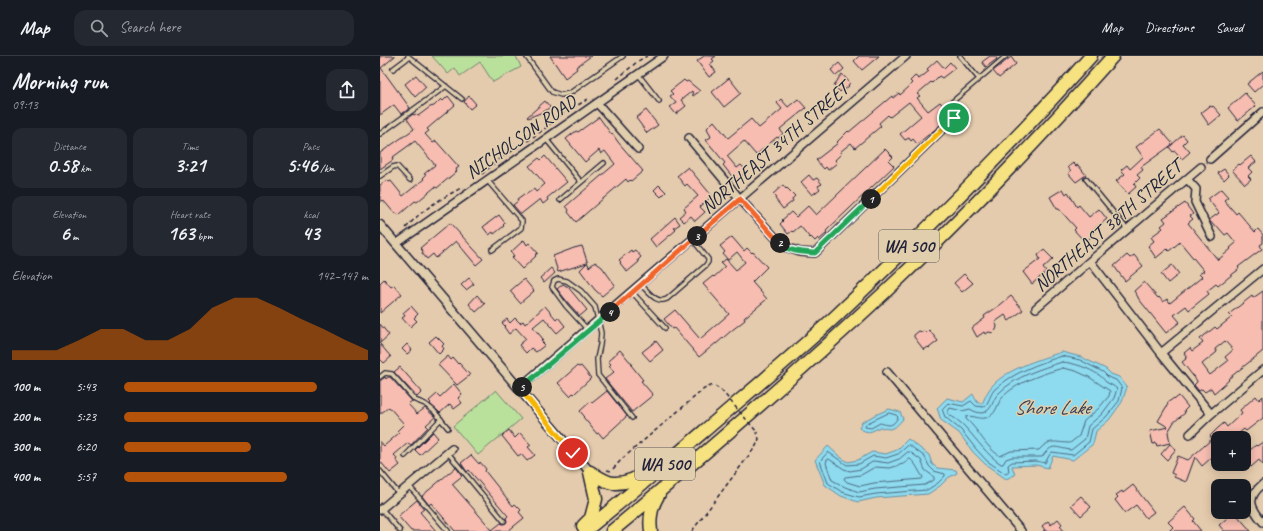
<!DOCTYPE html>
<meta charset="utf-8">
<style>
body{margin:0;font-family:Caveat,sans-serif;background:#242831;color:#f1f3f6;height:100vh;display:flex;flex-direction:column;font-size:15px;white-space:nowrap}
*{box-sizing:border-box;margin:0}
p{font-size:13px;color:#9ea1a6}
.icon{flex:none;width:22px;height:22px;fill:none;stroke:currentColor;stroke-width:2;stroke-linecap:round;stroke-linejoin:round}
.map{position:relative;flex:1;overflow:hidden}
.details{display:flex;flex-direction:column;background:#171b24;width:380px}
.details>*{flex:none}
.tools{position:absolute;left:831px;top:375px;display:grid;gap:8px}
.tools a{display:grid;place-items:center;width:40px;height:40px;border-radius:8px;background:#171b24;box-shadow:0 2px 10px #0003;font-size:20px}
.pin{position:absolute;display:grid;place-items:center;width:34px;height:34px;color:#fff;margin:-17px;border:2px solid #fff;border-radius:50%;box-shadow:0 1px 4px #0007}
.km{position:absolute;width:20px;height:20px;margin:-10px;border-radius:50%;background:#222;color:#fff;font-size:11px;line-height:20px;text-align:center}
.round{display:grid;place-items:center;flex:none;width:42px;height:42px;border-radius:12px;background:#242831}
.overview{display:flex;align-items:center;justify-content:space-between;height:68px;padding:0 12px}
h1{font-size:22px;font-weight:700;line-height:30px}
.metrics{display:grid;grid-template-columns:repeat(3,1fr);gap:6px;height:68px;padding:4px 12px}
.metrics div{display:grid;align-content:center;border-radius:10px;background:#242831;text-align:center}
.metrics b{font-size:20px;font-weight:700}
.metrics small{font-size:11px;font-weight:400}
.metrics p{font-size:11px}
.chart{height:112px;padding:8px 12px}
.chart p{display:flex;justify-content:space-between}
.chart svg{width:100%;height:72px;margin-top:4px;fill:#b45309;opacity:.7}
ul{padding:0 12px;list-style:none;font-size:13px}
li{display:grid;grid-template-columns:64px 48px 1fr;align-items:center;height:30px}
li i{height:10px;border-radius:5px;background:#b45309}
header{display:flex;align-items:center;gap:24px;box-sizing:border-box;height:56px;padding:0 20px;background:#171b24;border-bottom:1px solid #363941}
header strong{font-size:19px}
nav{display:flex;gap:22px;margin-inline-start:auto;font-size:14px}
.search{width:280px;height:36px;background:#242831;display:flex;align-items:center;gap:10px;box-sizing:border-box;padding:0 14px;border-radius:12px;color:#9ea1a6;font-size:15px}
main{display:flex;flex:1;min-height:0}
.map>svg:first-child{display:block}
.green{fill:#bae19c;stroke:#6e826c}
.water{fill:#8edaee;stroke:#6390a6}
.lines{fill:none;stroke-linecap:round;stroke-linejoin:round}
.shore{stroke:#4d6c83;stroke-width:1}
.building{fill:#f7bdb0;stroke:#22223b;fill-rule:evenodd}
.service-casing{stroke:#22223b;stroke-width:6}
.minor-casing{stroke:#22223b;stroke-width:10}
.tertiary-casing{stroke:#22223b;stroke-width:11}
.motorway-casing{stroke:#22223b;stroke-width:15}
.path{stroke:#22223b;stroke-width:1.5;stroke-dasharray:4 3;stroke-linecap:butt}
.service{stroke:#e0ceac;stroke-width:3.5}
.minor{stroke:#e0ceac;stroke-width:7}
.tertiary{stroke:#e0ceac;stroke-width:8}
.motorway{stroke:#f6e281;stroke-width:12}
.path-bridge{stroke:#22223b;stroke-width:1.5;stroke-dasharray:4 3;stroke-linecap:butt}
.split-1-casing{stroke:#fff;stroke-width:8}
.split-2-casing{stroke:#fff;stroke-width:8}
.split-3-casing{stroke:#fff;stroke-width:8}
.split-4-casing{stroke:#fff;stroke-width:8}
.split-5-casing{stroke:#fff;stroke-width:8}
.split-6-casing{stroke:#fff;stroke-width:8}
.split-1{stroke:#f5b400;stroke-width:5}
.split-2{stroke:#22a559;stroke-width:5}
.split-3{stroke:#f0652b;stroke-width:5}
.split-4{stroke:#f0652b;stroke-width:5}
.split-5{stroke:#22a559;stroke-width:5}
.split-6{stroke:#f5b400;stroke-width:5}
.labels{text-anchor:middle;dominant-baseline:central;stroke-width:3;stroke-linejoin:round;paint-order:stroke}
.shield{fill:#e0ceac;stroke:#5b565d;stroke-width:1}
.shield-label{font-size:18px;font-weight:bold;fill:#22223b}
.street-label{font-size:19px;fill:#22223b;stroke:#e0ceac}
.water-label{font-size:20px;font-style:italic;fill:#323e56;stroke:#e0ceac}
</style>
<header>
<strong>Map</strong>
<div class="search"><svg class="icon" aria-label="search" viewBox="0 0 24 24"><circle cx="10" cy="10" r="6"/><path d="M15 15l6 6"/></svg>Search here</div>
<nav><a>Map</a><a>Directions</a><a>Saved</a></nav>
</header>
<main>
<section class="details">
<div class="overview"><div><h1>Morning run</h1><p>09:13</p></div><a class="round"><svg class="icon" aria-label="share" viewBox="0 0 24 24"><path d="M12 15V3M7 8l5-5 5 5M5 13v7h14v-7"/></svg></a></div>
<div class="metrics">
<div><p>Distance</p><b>0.58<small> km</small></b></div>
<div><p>Time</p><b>3:21</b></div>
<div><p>Pace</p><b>5:46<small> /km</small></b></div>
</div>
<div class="metrics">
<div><p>Elevation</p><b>6<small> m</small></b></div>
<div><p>Heart rate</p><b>163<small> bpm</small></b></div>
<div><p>kcal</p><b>43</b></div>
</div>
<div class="chart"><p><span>Elevation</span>142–147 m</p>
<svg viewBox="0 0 160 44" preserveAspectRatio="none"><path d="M0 44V38L10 38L20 38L30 32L40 25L50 25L60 32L70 32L80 25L90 12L100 6L110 6L120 12L130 19L140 25L150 32L160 38V44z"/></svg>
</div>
<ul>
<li><b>100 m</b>5:43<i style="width:79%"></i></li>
<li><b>200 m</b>5:23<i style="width:100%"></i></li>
<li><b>300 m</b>6:20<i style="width:52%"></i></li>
<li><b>400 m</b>5:57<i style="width:67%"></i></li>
</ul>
</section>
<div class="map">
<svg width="883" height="475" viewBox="0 0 883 475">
<rect width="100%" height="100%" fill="#e5cbad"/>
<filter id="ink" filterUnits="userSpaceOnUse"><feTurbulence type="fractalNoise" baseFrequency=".025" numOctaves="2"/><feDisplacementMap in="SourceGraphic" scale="8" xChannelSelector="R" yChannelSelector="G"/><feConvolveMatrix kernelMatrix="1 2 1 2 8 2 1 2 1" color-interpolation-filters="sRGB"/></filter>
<g filter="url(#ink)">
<path class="green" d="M52,0H136L141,11L113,26L100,6L80,20L75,12L68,18Z
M116,334L141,363L98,399L73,370Z"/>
<path class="water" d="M682,296L701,301L726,313L731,318L739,321L747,331L742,346L729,364L716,375L713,388L693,404L673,400L668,412L656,409L632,410L635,419L626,423L605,408L593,396L579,377L561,364L557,352L567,342L583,346L593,338L597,346L602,348C604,344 606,338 609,334C622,314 660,303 682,296Z
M509,353L520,356L523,363C514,373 513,375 500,371C491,376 488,378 479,372L482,366L495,359Z
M528,383L549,399L552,408L557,412L576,414L577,417L568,422L560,430L548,438L496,442L478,446L461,440L445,429L435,404L448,390L459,400L468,406L478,404L492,396L506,398L517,394Z"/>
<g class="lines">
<path class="shore" d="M682,300L700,304L723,316L728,321L736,324L742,332L739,345L726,361L712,373L709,386L693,399L672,396L670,398L665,407L656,405L632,406L628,409L629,416L626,418L607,405L596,393L581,374L565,361L562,353L568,347L583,350L591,345L596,350L604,351C609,347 610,338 615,333C634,316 658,308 682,300Z
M682,306C695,307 708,312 719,319C722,321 724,324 726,326C731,329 733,329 737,333L734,342L722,358L708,370L705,383L691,394C675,392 673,386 662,401H632L626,403L623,408H621C606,398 598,385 586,372C581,366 574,362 568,358V355L570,352L582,355L590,353C595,356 602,359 607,355C613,351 613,342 619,337C636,320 660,313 682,306Z
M683,312L696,315L709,321L730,335L729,340L718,353L704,365L699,380L690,387C675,387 670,382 659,394L631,395L620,400C605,391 599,374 586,363V361C594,358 601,366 610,360C617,356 617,348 622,342C634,327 665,317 683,312Z
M509,357L516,359L518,361C512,372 509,369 500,367L491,372L485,371L486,368Z
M529,389L545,401L549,410L554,415L565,418V420L558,427L547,434L496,438L479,441L462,436L448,427L440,405L448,396L467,409L479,408L493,400L506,402L518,398Z
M528,396H530L541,404L545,414L554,421V424L545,429L495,433L479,436L465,431L452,424L446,407L447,404L449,403L464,413L470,415L481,413L494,405L508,407L519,403Z
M530,403C537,408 538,415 543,421L542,423L494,427L480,430L467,426L464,423L465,421L481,419L495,411L510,412L523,408Z"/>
</g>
<path class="building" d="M0,0H15L1,12L30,52L23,57L21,58L14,49L0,59Z
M170,0H211L196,11L197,13L185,22Z
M324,0H336L332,3L334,5L330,8L336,16L329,21L317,5Z
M479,0H499L482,14L474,5Z
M610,0H615L617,3L606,11L602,6Z
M631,1L636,8L619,22L613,15Z
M557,4L564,12L570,6L575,12L562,22L559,20L552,27L551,26L537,38L540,40L537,42L548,55L560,46L566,53L564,55L566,57L563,60L566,63L558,71L537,88L533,83L531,85L529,82L525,84L520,78L541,60L529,46L510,61L508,59L499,67L501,70L475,92L471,87L460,96L461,98L455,104L457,107L448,114L446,111L444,113L436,104L458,87L457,86L468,75L469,76L512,40L513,42L519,37L520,39L530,30V29L532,27L530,25L535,20L539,23L549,15L547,13Z
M459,7L464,13L456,20L451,14Z
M883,15V28L874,36L867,28Z
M462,18L470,27L468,29L469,30L463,35L462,34L460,36L454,29L458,24V23Z
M36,19L46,31L35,41L25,28Z
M349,22L361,37L344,51L332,36Z
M304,24L306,26L308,25L320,35L313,40L312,35L301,44L306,50L296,58L290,51L296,47L290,40L293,38L290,35Z
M865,37L876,50L858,65L848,52Z
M68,40L75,49L47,73L49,75L45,78L53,87L56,85L79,111L76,113L77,115L57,132L55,131L37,146L35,145L19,159L16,157L15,158L3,144L0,147V129L7,124L9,126L11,125L23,140L44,123L43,122L46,119L44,118L55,109L35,85L13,101L12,102L13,104L0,113V97L34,73L27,63L33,58L34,59L36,58L38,60L50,51L54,50L61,43L63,45Z
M89,40L96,48L90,53L84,46Z
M401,43L408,51L418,43L426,52L400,73L403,78L398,82L397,81L376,99L364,85L347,100L357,112L361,109L367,115L357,124L355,122L354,123L343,109L345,107L326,84L331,81L327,72L334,65L348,82L371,63L379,72L402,53L397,47Z
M165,45L170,51L165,55L148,62L147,61Z
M830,50L832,51L833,50L841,59L829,69L821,57Z
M266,54L278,69L267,77L256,62Z
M219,61L231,78L232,77L238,86L263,115L251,125L250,124L248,126L246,123L196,166L188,156L189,154L186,150L235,108L225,95L221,98L219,94L205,106L186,83L196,75L198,76Z
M780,73L793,88L761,111L763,114L757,119L760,122L754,128L756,131L748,138L736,125L745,118L741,114L747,109L750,113L763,101L756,91Z
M803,79L807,84L803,88L810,96L802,103L795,95L793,96L789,91Z
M505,93L513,101L509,105L514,110L447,174L446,176L447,177L439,184L438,182L435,185L431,181L430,182L420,170L413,176L412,175L408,178L400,168L403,165L402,164L411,156L416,161L428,150L436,159Z
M165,100L187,126L167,142L168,144L163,148L160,143L141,158L133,149L138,145L137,143L144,138L145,139L154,133L156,136L165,128L149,110L159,102L161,104Z
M871,100L876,106L868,112L872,116L868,120L871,123L865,128L852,114L859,108L860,109Z
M693,107L696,110L698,109L706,119L696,126L688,117L691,115L688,111Z
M308,111L332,140L321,150L320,151L325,156L315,165L311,160L304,166L299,161L306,155L304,152L318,140L307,128L305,130L297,120Z
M844,113L849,119L844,124L838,117Z
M429,119L433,124L437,122L442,128L438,130L440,133L432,139L421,126Z
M279,129L286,136L281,141L274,134Z
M403,129L406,133L407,132L415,140L412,143L413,145L403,153L396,144L395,142L396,141L393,138Z
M683,133L686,138L688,136L697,151L699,149L709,161L719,153L727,163L713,174L714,176L710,179L711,181L705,186L694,174L696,172L679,153H677L670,141Z
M841,133L848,141L844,144L856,158L858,156L875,176L878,173L883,179V187L880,189L882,193L858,211L859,212L857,215L854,217L838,230L836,228L827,235L829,238L809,254L806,250L794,259L800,266L786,277L758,242V241L754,235L764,226L778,242L779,241L783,246L787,243L790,247L822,221L819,218L824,215L800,186L789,195L787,193L776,202L768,190L774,185L771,181L783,172L781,170L786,166L783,162L805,147L813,158L810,160L813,163L808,167L838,204L851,193L850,192L856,187L848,177L845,179L837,170L835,171L829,164L839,157L828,143Z
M119,159L125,167L123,169L124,170L114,178L113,176L109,179L103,171Z
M295,161L300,168L294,172L296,174L276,191L270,183Z
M70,167L103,203L96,209L76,185L56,202L53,198L47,203L42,197L43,195L40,192Z
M352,181L364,195L367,192L372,197L373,196L387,211L372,226L387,243L364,262L365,264L351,275L336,288V287L319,301L294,272L292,273L284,263L295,254L320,283L349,258L323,228L333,220L334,221L345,211L341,207L346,203L356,214L365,206L357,196L348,204L343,198L345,196L340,190Z
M144,184L147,189L149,187L158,197L155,199L156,200L142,213L132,202L134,200L131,196Z
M202,190L209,211L215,206L222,211L235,229L222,240L215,234L200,214L207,207L178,216L173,200L194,192Z
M251,194L252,196L255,194L261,201L258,204L259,206L247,216L240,207L241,206L239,204Z
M664,194L673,203L663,212L666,216L652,228L643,216L660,203L658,199Z
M747,199L750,202L754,199L763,210L745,225L734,210Z
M792,209L799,218L788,227L781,218Z
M171,212L175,217L164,227L160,222Z
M584,218L593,227L582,236L574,227Z
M89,222L94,228L86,234L81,229Z
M4,223L11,231L14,229L22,238L0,257V227Z
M144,223L154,235L140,247L130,235Z
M183,228L188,231L207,254L200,260L189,248L177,233Z
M883,235V295L848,323L849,324L834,337L831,332L825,336L822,333L819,335L814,329L817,326V325L802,306L806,303L805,302L807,301L804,297L810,292L812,295L823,287L820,283L835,271L837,273L852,261L849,258L872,240L873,242ZM845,285L853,294L845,301L848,305L830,319L822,308L837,296L835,293Z
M97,239L105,248L96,256L89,248Z
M631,240L643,254L629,265L625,259L615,266L617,270L616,274L613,277L609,276L605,278L604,276L597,281L592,272L605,262L604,260L620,249Z
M31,250L38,258L34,262L37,265L30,271L22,262L25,260L23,257Z
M165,250L176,263L178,261L185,270L177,277L164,262L153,271L163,283L161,285L165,289L156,296L151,292L146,297L139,289L146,283L136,272L129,278L124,271L125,270L122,267L127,263L130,267L135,262L140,267L143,265L145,268Z
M0,268L9,279L0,287Z
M549,274L558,285L549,292L548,291L544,294L534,281V279L539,275L542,276L544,275L546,277Z
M56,280L64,288L62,290L64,293L59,298L49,286Z
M276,285L283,294L270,305L262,296Z
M0,288L11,301L4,307L0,303Z
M27,288L32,294L27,298L22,293Z
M240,294L252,308L251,309L263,324L261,325L273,339L252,356L225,323L234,316L229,310L231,308L228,305Z
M68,300L71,304L73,302L78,308L79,307L90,319L77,329L58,309Z
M197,310L199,311L201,310L211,322L194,338L193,337L190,340L178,327Z
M20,311L42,336L37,341L14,316Z
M5,321L6,323L8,321H10L32,345L28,348L37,358L45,352L55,361L46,369L48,371L31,389L28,387L14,399L17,402L16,404L20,409L10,417L0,405V385L4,390L19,377L17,375L24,368L9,351L0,358V325Z
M74,328L82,338L78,342L82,347L74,353L70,348L60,357L50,348L51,347L49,345L57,338L60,341Z
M227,335L247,360L223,382L219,377L217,378L208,367L203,361L204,360L200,355L211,345L212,347Z
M799,340L808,351L804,355L805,357L794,366L788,376L790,387L777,390L776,387L773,388L770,375L788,371L778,365L788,348L787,347L794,342L795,343Z
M876,340L879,344L883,340V362L866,375L864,373L853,382H838V396L822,410L815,401L806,426L794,421L795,419L791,417L798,400L808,404L832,383L830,380L838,372L844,367L847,371L862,357L860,354Z
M129,374L135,382L140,377L151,389L148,391L155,399L147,405L141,398L138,400L122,380Z
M53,376L58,382L40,399L35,394Z
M883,386V409L879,404L871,411L864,403V399L876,389L877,390Z
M790,388L796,393L787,404L781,398Z
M91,399L99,408L100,406L106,413L105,415L133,450L135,448L141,454L139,456L144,462L128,475H75L51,447L49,449L42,440L76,411L82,420L72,428L112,474L121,467L123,468L126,467L127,465L126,462L128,460L89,414L87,416L81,407Z
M753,429L774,456L766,462L756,449L745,457L735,444L738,441L736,439L742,435L743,437Z
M701,440L711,451L701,460L691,449Z
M37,444L44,453L40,456L56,475H31L18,460Z
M805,451L815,463L813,465L821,475H789L793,471L788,466Z
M853,457L855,459L856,458L871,475H844L839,469Z
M678,463L682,468L680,470L684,475H663L665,474L662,470L668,465L671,469Z"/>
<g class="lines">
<g class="service-casing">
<path id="service" d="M28,0L82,43
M146,0L172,36L181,39L190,37L243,0
M580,0L599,23
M13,13L29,1
M258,18L279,45
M572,46L626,0
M0,78L66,30
M166,83L201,126
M0,120L13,111L17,110L30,124
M706,123L747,173
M107,124L142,165L141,172L112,194
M180,144L224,107
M261,229C269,236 276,248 287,243L325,210L328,206V203L313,184
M252,236L285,272
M207,273L186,250L172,231L174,225L178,223L187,225L201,235L215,251L221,277L220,289L217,303L218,319L252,362
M0,321L5,317L12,318L35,344L45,348L54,355L68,372
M68,397L124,465
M25,400L61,363
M0,415L19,438
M29,430L68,475
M2,453L20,475"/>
</g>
<g class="minor-casing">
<path id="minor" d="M217,47L258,93
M309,82L360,143L403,190L420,196L435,197L574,62
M830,103L883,56
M807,123L816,133L815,146L832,181
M16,188L284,0
M710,205L781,297L831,358
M656,252L710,205L821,111
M781,297L883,213
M507,316L641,475
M139,332L526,0
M810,378L831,358L883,314
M883,428C866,442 870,451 883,466
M0,454L72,393"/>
</g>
<g class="tertiary-casing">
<path id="tertiary" d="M0,169L210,416"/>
</g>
<g class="motorway-casing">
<path id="motorway" d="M210,416C217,420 225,426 233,427C246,428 260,421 270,414
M203,470L211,462L216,443L210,416
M205,475C245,443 284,409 323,376C368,337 414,299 457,259C545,176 631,90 711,0
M232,475C325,398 416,319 504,237C584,162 660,82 733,0
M271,475C269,461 271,450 279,438"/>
</g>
<path class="path" d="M237,23L258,5L267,0
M102,118L118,104L152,82L167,71L179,60L210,42
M26,172C41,154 62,142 83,131
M227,414L231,415L242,403L324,333L333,329L341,334
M312,475L376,390L379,383L377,376"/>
<use href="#service" class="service"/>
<use href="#minor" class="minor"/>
<use href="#tertiary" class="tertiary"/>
<use href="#motorway" class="motorway"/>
<path class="path-bridge" d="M341,334L377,376"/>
</g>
</g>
<g class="lines" filter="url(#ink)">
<g class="split-1-casing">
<path id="split-1" d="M491,143L574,62"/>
</g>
<g class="split-2-casing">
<path id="split-2" d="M400,187C408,196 424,196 435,197L491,143"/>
</g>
<g class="split-3-casing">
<path id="split-3" d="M317,180L360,143L400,187"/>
</g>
<g class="split-4-casing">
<path id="split-4" d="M230,256L317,180"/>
</g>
<g class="split-5-casing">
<path id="split-5" d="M142,331L230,256"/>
</g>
<g class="split-6-casing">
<path id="split-6" d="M142,331L139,332L193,397"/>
</g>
<use href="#split-1" class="split-1"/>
<use href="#split-2" class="split-2"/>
<use href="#split-3" class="split-3"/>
<use href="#split-4" class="split-4"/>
<use href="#split-5" class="split-5"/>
<use href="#split-6" class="split-6"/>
</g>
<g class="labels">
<g class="shield">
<rect x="499" y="174" width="60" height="32" rx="3"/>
<rect x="255" y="392" width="60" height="32" rx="3"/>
</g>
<g class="shield-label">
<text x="529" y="190">WA 500</text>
<text x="285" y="408">WA 500</text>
</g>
<g class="street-label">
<text transform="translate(141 81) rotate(-35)">NICHOLSON ROAD</text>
<text transform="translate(395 92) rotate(-41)">NORTHEAST 34TH STREET</text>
<text transform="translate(728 170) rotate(-41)">NORTHEAST 38TH STREET</text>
</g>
<g class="water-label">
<text x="672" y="351">Shore Lake</text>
</g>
</g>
</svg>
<div class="tools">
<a>+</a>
<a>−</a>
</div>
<div class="pin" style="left:574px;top:62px;background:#1e9e55"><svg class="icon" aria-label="arrive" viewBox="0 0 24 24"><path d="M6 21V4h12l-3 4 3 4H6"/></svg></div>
<div class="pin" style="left:193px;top:397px;background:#d93025"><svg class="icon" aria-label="check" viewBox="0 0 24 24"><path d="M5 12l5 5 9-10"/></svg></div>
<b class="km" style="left:491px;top:143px">1</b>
<b class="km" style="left:400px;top:187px">2</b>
<b class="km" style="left:317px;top:180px">3</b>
<b class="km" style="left:230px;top:256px">4</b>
<b class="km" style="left:142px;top:331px">5</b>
</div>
</main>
